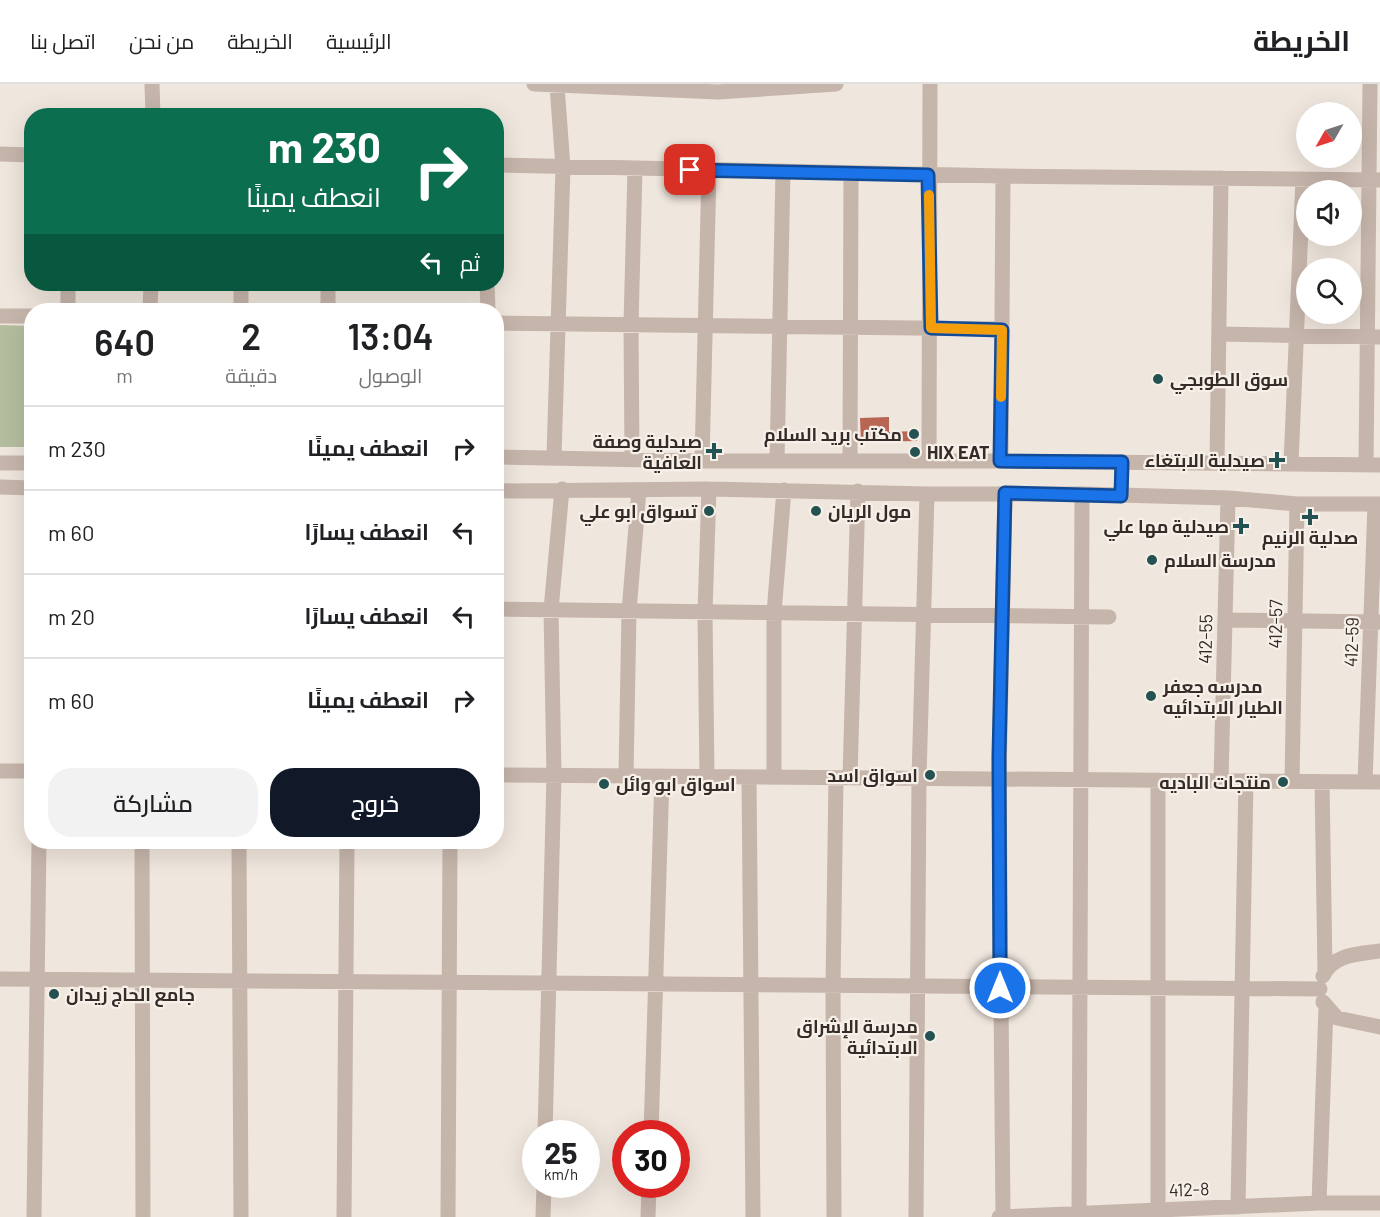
<!DOCTYPE html>
<html lang="ar">
<head>
<meta charset="utf-8">
<style>
	:root { --surface:#fff; --page:#f2f2f2; --text:#202124; --muted:#757577; --line:#e0e0e0; --accent:#111827 }
	body { margin:0; font-family:Barlow,Cairo,sans-serif; background:var(--page); color:var(--text); direction:rtl; height:100vh; display:flex; flex-direction:column; font-size:22px; white-space:nowrap }
	* { box-sizing:border-box; margin:0 }
	p { font-size:20px; color:var(--muted) }
	.icon { flex:none; width:33px; height:33px; fill:none; stroke:currentColor; stroke-width:2; stroke-linecap:round; stroke-linejoin:round }
	.map { position:relative; flex:1; overflow:hidden; direction:ltr }
	.side { position:absolute; left:24px; top:219px; width:480px; height:546px; display:flex; flex-direction:column; background:var(--surface); border-radius:24px; box-shadow:0 6px 24px #0002; direction:rtl }
	.side>* { flex:none }
	.banner { position:absolute; left:24px; top:24px; width:480px; height:183px; border-radius:24px; box-shadow:0 6px 24px #0002; direction:rtl; background:#0b6e4f; color:#fff; overflow:hidden }
	.needle { width:39px; rotate:231deg }
	.fabs { position:absolute; left:1296px; top:18px; display:grid; gap:12px }
	.fabs a { display:grid; place-items:center; width:66px; height:66px; border-radius:50%; background:var(--surface); box-shadow:0 6px 24px #0002; font-size:30px }
	.speed { position:absolute; left:522px; top:1036px; display:flex; gap:12px; font-size:30px; font-weight:700; text-align:center }
	.speed>* { display:grid; place-content:center; width:78px; height:78px; border-radius:50%; background:var(--surface); box-shadow:0 6px 24px #0002; line-height:1 }
	.speed small { font-size:15px; font-weight:400 }
	.speed .limit { border:9px solid #d22; background:#fff; color:#111 }
	.pin { position:absolute; display:grid; place-items:center; width:51px; height:51px; color:#fff; margin:-26px; border-radius:12px; box-shadow:0 3px 9px #0006 }
	.me { position:absolute; width:66px; margin:-33px; rotate:0deg; stroke-linejoin:round; filter:drop-shadow(0 0 4px #0008) }
	.turn { display:flex; align-items:center; gap:21px; height:126px; padding:0 24px; font-size:27px }
	.turn .icon { width:78px; height:78px; stroke-width:2.5 }
	.turn b { display:block; font-size:42px; line-height:51px }
	.then { display:flex; align-items:center; height:57px; padding:0 24px; background:#0003; gap:12px; font-size:22px }
	.eta { display:flex; justify-content:space-evenly; align-items:center; height:102px; text-align:center }
	.eta b { font-size:36px; font-weight:600; line-height:42px }
	.primary-button { display:flex; gap:12px; margin-top:auto; padding:12px 24px }
	.primary-button a { flex:1; height:69px; border-radius:24px; background:var(--accent); color:#fff; font-size:24px; font-weight:600; line-height:69px; text-align:center }
	.primary-button a+a { background:var(--page); color:var(--text) }
	ul { padding:0; list-style:none }
	li { display:flex; align-items:center; gap:18px; height:84px; padding:0 24px; border-top:2px solid var(--line) }
	li div { flex:1 }
	li b { display:block; font-size:22px }
	li em { font-style:normal }
	header { display:flex; align-items:center; gap:36px; box-sizing:border-box; height:84px; padding:0 30px; background:var(--surface); border-bottom:2px solid var(--line) }
	header strong { font-size:28px }
	nav { display:flex; gap:33px; margin-inline-start:auto; font-size:21px }
	.map>svg:first-child { display:block }
	.green { fill:#b5bd9f }
	.building { fill:#b86553 }
	.lines { fill:none; stroke-linecap:round; stroke-linejoin:round }
	.minor { stroke:#c6b5ab; stroke-width:15 }
	.route-casing { stroke:#114b97; stroke-width:15 }
	.route { stroke:#1a73e8; stroke-width:10 }
	.slow { stroke:#f59e0b; stroke-width:10 }
	.poi-dot { fill:#245151; stroke:#f7f0e9; stroke-width:2 }
	.labels { text-anchor:middle; dominant-baseline:central; stroke-width:4.5; stroke-linejoin:round; paint-order:stroke }
	.poi-label { font-size:18px; font-weight:bold; fill:#352c29; stroke:#f7f0e9; text-anchor:end }
	.street-label { font-size:18px; fill:#352c29; stroke:#f7f0e9 }
</style>
</head>
<body>
<header>
<strong>الخريطة</strong>
<nav><a>الرئيسية</a><a>الخريطة</a><a>من نحن</a><a>اتصل بنا</a></nav>
</header>
<div class="map">
<svg width="1380" height="1133" viewBox="0 0 1380 1133">
	<rect width="100%" height="100%" fill="#efe6dd"/>
	<!-- green -->
	<path class="green" d="M 0,241 L 31,242 L 31,363 L 0,363 Z"/>
	<!-- building -->
	<path class="building" d="M 889,333 L 889,348 L 917,347 L 917,357 L 861,358 L 860,334 Z"/>
	<g class="lines">
		<!-- minor -->
		<path class="minor" d="M 152,0 L 153,32
			M 534,0 L 718,8 L 836,0
			M 0,70 L 32,71
			M 496,81 L 1003,92 L 1380,96
			M 328,200 L 328,226
			M 487,200 L 488,226
			M 68,226 L 68,200
			M 150,226 L 151,200
			M 241,226 L 241,200
			M 0,232 L 32,232
			M 496,239 L 1002,245
			M 1219,250 L 1380,253
			M 554,372 L 563,83 L 557,2
			M 496,373 L 702,377 L 1001,377 L 1380,381
			M 632,374 L 631,241 L 635,85
			M 702,377 L 709,86
			M 777,377 L 783,87
			M 850,377 L 851,89
			M 929,377 L 930,0
			M 1001,377 L 1003,92
			M 0,379 L 32,379
			M 1217,379 L 1221,94
			M 1291,380 L 1303,95
			M 1366,381 L 1370,0
			M 0,403 L 32,404
			M 496,407 L 709,405 L 927,410 L 1082,410 L 1228,414 L 1297,420 L 1380,420
			M 1121,412 L 1122,378
			M 496,525 L 1109,533
			M 1225,536 L 1380,538
			M 0,687 L 32,687
			M 496,691 L 1380,698
			M 626,692 L 629,527 L 639,406
			M 707,693 L 705,528 L 709,405
			M 749,693 L 753,1133
			M 774,693 L 774,529 L 784,406
			M 850,694 L 858,407
			M 1158,696 L 1158,1126
			M 1221,697 L 1228,414
			M 1292,697 L 1297,420
			M 1322,698 L 1325,887
			M 1365,698 L 1375,420
			M 142,758 L 143,1133
			M 239,758 L 241,1133
			M 1323,892 C 1333,870 1358,870 1380,867
			M 0,895 L 1320,905
			M 1323,918 L 1337,934 L 1380,943
			M 545,1050 L 554,691 L 551,526 L 562,405
			M 651,1050 L 662,692
			M 1319,1119 L 1326,923
			M 1238,1123 L 1246,697
			M 34,1133 L 39,758
			M 344,1133 L 347,758
			M 448,1133 L 450,758
			M 543,1133 L 544,1101
			M 648,1133 L 649,1101
			M 834,1133 L 833,903 L 836,694
			M 916,1133 L 919,694 L 927,410
			M 999,1133 L 1319,1119 L 1380,1119
			M 1003,1133 L 999,695 L 1005,409
			M 1069,1133 L 1079,1130 L 1082,410"/>
	</g>
	<g class="lines">
		<!-- route casing -->
		<g class="route-casing">
			<path id="route" d="M 690,86 L 928,91 L 931,244 L 1002,246 L 1000,377 L 1122,378 L 1121,412 L 1005,409 L 999,672 L 1000,904"/>
		</g>
		<!-- route -->
		<use href="#route" class="route"/>
		<!-- slow -->
		<path class="slow" d="M 929,111 L 931,244 L 1002,246 L 1001,313"/>
	</g>
	<!-- markers -->
	<g class="poi-dot">
		<circle cx="1158" cy="295" r="6"/>
		<circle cx="914" cy="350" r="6"/>
		<path d="M711 358h6v6h6v6h-6v6h-6v-6h-6v-6h6z"/>
		<circle cx="915" cy="368" r="6"/>
		<path d="M1274 367h6v6h6v6h-6v6h-6v-6h-6v-6h6z"/>
		<circle cx="709" cy="427" r="6"/>
		<circle cx="816" cy="427" r="6"/>
		<path d="M1307 424h6v6h6v6h-6v6h-6v-6h-6v-6h6z"/>
		<path d="M1238 433h6v6h6v6h-6v6h-6v-6h-6v-6h6z"/>
		<circle cx="1152" cy="476" r="6"/>
		<circle cx="1151" cy="612" r="6"/>
		<circle cx="930" cy="691" r="6"/>
		<circle cx="1283" cy="698" r="6"/>
		<circle cx="604" cy="700" r="6"/>
		<circle cx="54" cy="910" r="6"/>
		<circle cx="930" cy="952" r="6"/>
	</g>
	<g class="labels">
		<!-- poi labels -->
		<g class="poi-label">
			<text x="1170" y="295" text-anchor="start">سوق الطوبجي</text>
			<text x="902" y="350">مكتب بريد السلام</text>
			<text x="702" y="357">صيدلية وصفة<tspan x="702" dy="21">العافية</tspan></text>
			<text x="927" y="368" text-anchor="start">HIX EAT</text>
			<text x="1265" y="376">صيدلية الابتغاء</text>
			<text x="697" y="427">تسواق ابو علي</text>
			<text x="828" y="427" text-anchor="start">مول الريان</text>
			<text x="1229" y="442">صيدلية مها علي</text>
			<text x="1310" y="453" text-anchor="middle">صدلية الرنيم</text>
			<text x="1164" y="476" text-anchor="start">مدرسة السلام</text>
			<text x="1163" y="602" text-anchor="start">مدرسه جعفر<tspan x="1163" dy="21">الطيار الابتدائيه</tspan></text>
			<text x="918" y="691">اسواق اسد</text>
			<text x="1271" y="698">منتجات الباديه</text>
			<text x="616" y="700" text-anchor="start">اسواق ابو وائل</text>
			<text x="66" y="910" text-anchor="start">جامع الحاج زيدان</text>
			<text x="918" y="942">مدرسة الإشراق<tspan x="918" dy="21">الابتدائية</tspan></text>
		</g>
		<!-- street labels -->
		<g class="street-label">
			<text transform="translate(1275 540) rotate(-89)">412-57</text>
			<text transform="translate(1205 555) rotate(-89)">412-55</text>
			<text transform="translate(1351 558) rotate(-88)">412-59</text>
			<text transform="translate(1189 1105) rotate(-2)">412-8</text>
		</g>
	</g>
</svg>
<div class="fabs">
<a><svg class="needle" viewBox="-14 -14 28 28"><path d="M0-13l5 13h-10z" fill="#e53935"/><path d="M0 13l5-13h-10z" fill="#757577"/></svg></a>
<a><svg class="icon" aria-label="sound" viewBox="0 0 24 24"><path d="M4 9h4l5-4v14l-5-4H4zM17 9q2 3 0 6"/></svg></a>
<a><svg class="icon" aria-label="search" viewBox="0 0 24 24"><circle cx="10" cy="10" r="6"/><path d="M15 15l6 6"/></svg></a>
</div>
<div class="speed"><div>25<small>km/h</small></div><div class="limit">30</div></div>
<div class="pin" style="left:690px;top:86px;background:#d93025"><svg class="icon" aria-label="arrive" viewBox="0 0 24 24"><path d="M6 21V4h12l-3 4 3 4H6"/></svg></div>
<svg class="me" style="left:1000px;top:904px" viewBox="-20 -20 40 40"><circle r="17" fill="#1a73e8" stroke="#fff" stroke-width="3"/><path d="M0-11L8 9 0 5-8 9z" fill="#fff"/></svg>
<div class="banner">
<div class="turn"><svg class="icon" aria-label="right" viewBox="0 0 24 24"><path d="M7 20v-9h11M14 6l5 5-5 5"/></svg><div><b>230 m</b>انعطف يمينًا</div></div>
<div class="then">ثم<svg class="icon" aria-label="left" viewBox="0 0 24 24"><path d="M17 20v-9H6M10 6l-5 5 5 5"/></svg></div>
</div>
<section class="side">
<div class="eta">
<div><b>13:04</b><p>الوصول</p></div>
<div><b>2</b><p>دقيقة</p></div>
<div><b>640</b><p>m</p></div>
</div>
<ul>
<li><svg class="icon" aria-label="right" viewBox="0 0 24 24"><path d="M7 20v-9h11M14 6l5 5-5 5"/></svg><div><b>انعطف يمينًا</b></div><em>230 m</em></li>
<li><svg class="icon" aria-label="left" viewBox="0 0 24 24"><path d="M17 20v-9H6M10 6l-5 5 5 5"/></svg><div><b>انعطف يسارًا</b></div><em>60 m</em></li>
<li><svg class="icon" aria-label="left" viewBox="0 0 24 24"><path d="M17 20v-9H6M10 6l-5 5 5 5"/></svg><div><b>انعطف يسارًا</b></div><em>20 m</em></li>
<li><svg class="icon" aria-label="right" viewBox="0 0 24 24"><path d="M7 20v-9h11M14 6l5 5-5 5"/></svg><div><b>انعطف يمينًا</b></div><em>60 m</em></li>
</ul>
<div class="primary-button"><a>خروج</a><a>مشاركة</a></div>
</section>
</div>
</body>
</html>
